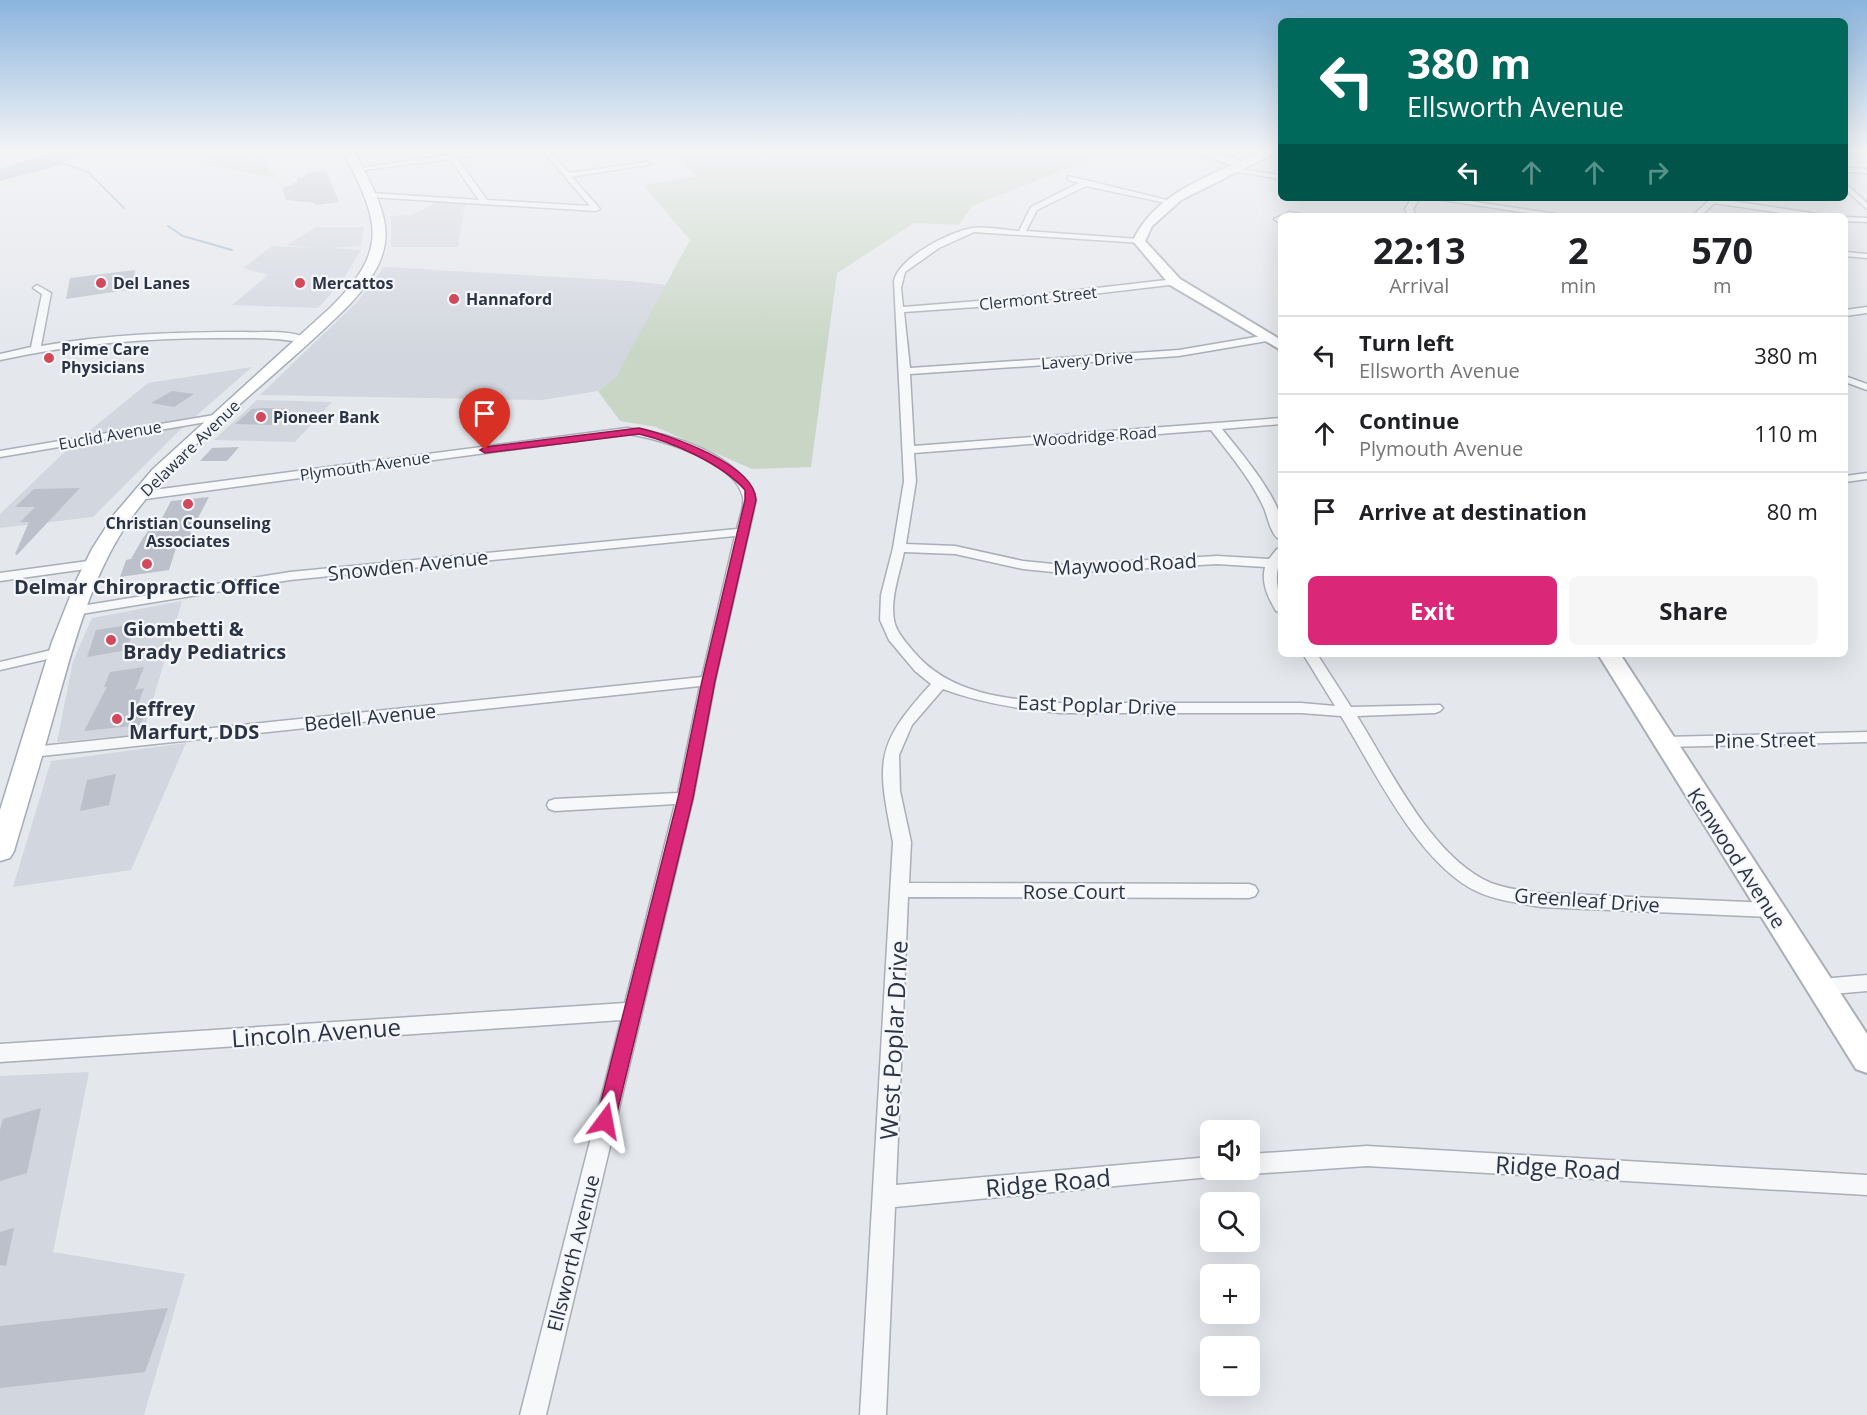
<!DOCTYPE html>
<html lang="en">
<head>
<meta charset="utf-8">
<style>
	:root { --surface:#fff; --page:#f6f6f6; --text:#202124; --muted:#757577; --line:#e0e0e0; --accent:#db2777 }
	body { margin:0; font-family:"Open Sans",sans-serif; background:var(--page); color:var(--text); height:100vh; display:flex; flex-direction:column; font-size:22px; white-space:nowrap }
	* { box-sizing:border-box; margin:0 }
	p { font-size:20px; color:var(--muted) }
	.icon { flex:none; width:33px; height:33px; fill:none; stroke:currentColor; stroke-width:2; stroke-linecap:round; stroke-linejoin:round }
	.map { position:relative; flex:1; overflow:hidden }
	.panel { position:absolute; left:1278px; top:213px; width:570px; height:444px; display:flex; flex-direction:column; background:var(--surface); border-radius:9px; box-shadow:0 6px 24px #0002 }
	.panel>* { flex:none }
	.hud { position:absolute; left:1278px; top:18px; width:570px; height:183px; border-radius:9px; box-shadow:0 6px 24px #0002; background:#00695c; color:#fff; overflow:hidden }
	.controls { position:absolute; left:1200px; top:1120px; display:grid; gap:12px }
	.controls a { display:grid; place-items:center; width:60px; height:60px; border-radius:9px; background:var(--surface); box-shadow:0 6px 24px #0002; font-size:30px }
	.pin { position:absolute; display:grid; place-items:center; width:51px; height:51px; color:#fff; margin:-62px -26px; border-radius:50% 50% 50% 0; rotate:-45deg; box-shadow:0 0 6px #0007 }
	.pin .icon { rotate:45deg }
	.me { position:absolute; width:66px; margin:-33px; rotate:13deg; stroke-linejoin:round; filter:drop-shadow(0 0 4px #0008) }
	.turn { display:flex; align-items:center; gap:21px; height:126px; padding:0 30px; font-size:27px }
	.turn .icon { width:78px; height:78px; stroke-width:2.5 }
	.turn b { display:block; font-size:42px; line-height:51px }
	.lanes { display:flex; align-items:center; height:57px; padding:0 30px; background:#0003; justify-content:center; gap:30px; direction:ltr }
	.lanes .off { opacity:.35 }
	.eta { display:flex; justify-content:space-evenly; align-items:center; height:102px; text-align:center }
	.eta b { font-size:36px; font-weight:700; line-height:42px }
	.primary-button { display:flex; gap:12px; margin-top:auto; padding:12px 30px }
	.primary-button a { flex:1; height:69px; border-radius:9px; background:var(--accent); color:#fff; font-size:24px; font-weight:700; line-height:69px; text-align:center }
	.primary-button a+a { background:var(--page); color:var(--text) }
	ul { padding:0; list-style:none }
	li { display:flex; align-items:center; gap:18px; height:78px; padding:0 30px; border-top:2px solid var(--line) }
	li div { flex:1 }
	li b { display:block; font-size:22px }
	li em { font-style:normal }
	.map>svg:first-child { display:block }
	.built { fill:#d2d6de }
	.green { fill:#c9d6c5 }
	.water { fill:#9fb4cc }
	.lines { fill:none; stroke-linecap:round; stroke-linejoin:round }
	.stream { stroke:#9fb4cc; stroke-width:2 }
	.building { fill:#bbc0ca }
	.street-casing { stroke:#a9aeb7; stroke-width:3 }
	.secondary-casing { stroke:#a9aeb7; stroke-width:4 }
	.primary-casing { stroke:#a3abb8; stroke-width:3 }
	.street { fill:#f7f8fa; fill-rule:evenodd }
	.secondary { fill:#fff; fill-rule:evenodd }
	.primary { fill:#fff; fill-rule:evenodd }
	.route { fill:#db2777; stroke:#8e194d; stroke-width:1.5 }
	.poi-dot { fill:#d1495b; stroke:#f4f6f9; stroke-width:2 }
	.labels { text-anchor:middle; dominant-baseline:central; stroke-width:4.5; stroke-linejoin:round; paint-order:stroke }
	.far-poi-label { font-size:16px; font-weight:bold; fill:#2b3445; stroke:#f4f6f9; text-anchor:start }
	.far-street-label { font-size:16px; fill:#2b3445; stroke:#f4f6f9 }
	.street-label { font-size:20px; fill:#2b3445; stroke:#f4f6f9 }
	.poi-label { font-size:20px; font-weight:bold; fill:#2b3445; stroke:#f4f6f9; text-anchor:start }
	.near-street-label { font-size:24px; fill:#2b3445; stroke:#f4f6f9 }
</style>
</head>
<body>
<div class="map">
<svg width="1867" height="1415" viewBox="0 0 1867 1415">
	<rect width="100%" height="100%" fill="#e4e7ec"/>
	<!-- built -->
	<path class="built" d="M 435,203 L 465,204 L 458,247 L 391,247 L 391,216 L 412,215 Z
		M 316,227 L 364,227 L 361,246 L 330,248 L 361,250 L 342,281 L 318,308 L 232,305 L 268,275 L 243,268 L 272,246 L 314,248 L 287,245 Z
		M 384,267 L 630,281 L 668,285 L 616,377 L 598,391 L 542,400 L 260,395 L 357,302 Z
		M 252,367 L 181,429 L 93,517 L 0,528 L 0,514 L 72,445 L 148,383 Z
		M 257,400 L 332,402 L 295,442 L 214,440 Z
		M 182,601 L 143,734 L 57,742 L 73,661 L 92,618 Z
		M 186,743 L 131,870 L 13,887 L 51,761 Z
		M 89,1072 L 53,1252 L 185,1274 L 144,1415 L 0,1415 L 0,1076 Z"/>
	<!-- green -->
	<path class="green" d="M 201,151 L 257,151 L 276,178 L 203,164 Z
		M 667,151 L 1113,151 L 972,206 L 959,225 L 914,223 L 837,273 L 811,467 L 752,469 L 656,427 L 620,421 L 598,391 L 616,377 L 690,240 L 643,185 L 697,176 Z"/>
	<!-- water -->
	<path class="water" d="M 57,151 L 89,151 L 54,167 L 0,181 L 0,169 Z"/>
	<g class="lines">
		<!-- stream -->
		<path class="stream" d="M 57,161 L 88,172 L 124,208
			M 168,226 L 183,236 L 232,250"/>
	</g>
	<!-- building -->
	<path class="building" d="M 326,171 L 339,202 L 316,205 L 315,203 L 286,200 L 282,188 L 297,182 L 297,178 L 306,177 L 305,173 Z
		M 135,270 L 134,289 L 66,299 L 70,278 Z
		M 172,391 L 194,394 L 174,407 L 151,403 Z
		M 265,408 L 287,409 L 271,425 L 235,424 L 252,409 Z
		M 239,447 L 227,461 L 200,461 L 212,448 Z
		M 80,488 L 17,555 L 15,554 L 29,522 L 20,522 L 35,507 L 15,507 L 34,489 Z
		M 209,497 L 190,533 L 194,533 L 187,547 L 176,548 L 169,570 L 120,577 L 126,560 L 131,559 L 143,538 L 158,518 L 162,518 L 171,501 Z
		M 135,624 L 127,650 L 87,657 L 96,630 Z
		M 144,667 L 135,690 L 144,688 L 136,709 L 149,707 L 140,725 L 84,731 L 107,687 L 104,687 L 110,672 Z
		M 116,774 L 109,805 L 80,811 L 87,780 Z
		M 41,1108 L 27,1173 L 0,1181 L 0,1130 L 3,1119 Z
		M 14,1228 L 6,1266 L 0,1265 L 0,1232 Z
		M 168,1308 L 145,1372 L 0,1388 L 0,1326 Z"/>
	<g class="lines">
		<!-- street casing -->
		<g class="street-casing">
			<path id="street" d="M 445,151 L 452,151 L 454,154 L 498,151 L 457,158 L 487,200 L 590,206 L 543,151 L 550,151 L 569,173 L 648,162 L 651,164 L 572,177 L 600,209 L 596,211 L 370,197 L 366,195 L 370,193 L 479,200 L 450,159 L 357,171 L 354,169 L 448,155 Z
				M 1233,168 L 1281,175 L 1281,179 L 1231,171 Z
				M 1845,168 L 1867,169 L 1867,173 L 1845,172 Z
				M 1068,176 L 1175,202 L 1171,204 L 1086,186 L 1037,210 L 1026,231 L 1139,239 L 1142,239 L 1142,243 L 974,232 L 939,248 L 905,272 L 901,288 L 903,307 L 991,300 L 1175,279 L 1179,282 L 1178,284 L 991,306 L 904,312 L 910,368 L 1179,350 L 1267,335 L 1272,338 L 1267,341 L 1179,356 L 910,374 L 914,446 L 1281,418 L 1281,424 L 1222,429 C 1238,449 1278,496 1281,521 C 1282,527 1281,534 1281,540 C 1271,537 1268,517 1264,508 C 1251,479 1230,455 1211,430 L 914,453 L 916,481 L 906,544 L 955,546 L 1023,561 L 1063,565 L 1217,556 L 1269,559 L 1277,549 L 1281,548 L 1281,568 L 1278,568 C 1274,582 1281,597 1281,612 L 1276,611 C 1268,597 1261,583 1265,567 L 1217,564 L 1063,573 L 1023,569 L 955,554 L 904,552 C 900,573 890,598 894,620 C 896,632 906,642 913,651 C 950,695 1006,699 1060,703 L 1301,703 L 1335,706 L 1303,654 L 1317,654 L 1351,707 L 1440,705 L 1443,708 L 1440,711 L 1435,713 L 1357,716 C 1391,770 1431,857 1491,883 C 1507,889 1524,891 1541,893 L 1770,903 L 1776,905 L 1779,910 L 1776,915 L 1770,917 L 1541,907 C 1520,903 1498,901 1478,892 C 1419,865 1375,771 1341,716 L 1301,713 L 1060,713 C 1019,709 981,703 943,689 L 912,725 L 899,755 L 900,791 L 911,842 L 909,883 L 1249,884 L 1255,886 L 1258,891 L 1255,896 L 1249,898 L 908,897 L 896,1185 L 1210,1157 L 1210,1170 L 1220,1170 L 1218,1174 L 1210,1177 L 895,1207 L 886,1415 L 860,1415 L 893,842 C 877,762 874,746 931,684 L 915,671 L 889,640 L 880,620 L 881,595 L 893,548 L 904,481 L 894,281 C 899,257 950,232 972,228 C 987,226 1004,230 1019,231 L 1031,207 L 1079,183 L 1068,180 Z
				M 1845,183 L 1867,203 L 1867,209 L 1845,189 Z
				M 1412,198 L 1420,198 L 1413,209 L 1416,216 L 1408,216 L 1405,209 Z
				M 1429,198 L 1449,198 L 1569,216 L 1548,216 Z
				M 1712,198 L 1818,214 L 1822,216 L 1802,216 L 1714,203 L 1701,216 L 1692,216 Z
				M 1289,212 L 1316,216 L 1281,216 L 1281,224 L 1274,219 Z
				M 1845,217 L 1867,218 L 1867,222 L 1845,221 Z
				M 1845,252 L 1867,254 L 1867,258 L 1845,256 Z
				M 37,285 L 51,293 L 41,346 C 109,334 177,332 245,332 C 263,333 294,329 309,340 L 304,343 C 277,337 249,338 221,338 C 146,338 73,344 0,360 L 0,354 L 31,347 L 42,294 L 33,288 Z
				M 1867,307 L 1867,313 L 1845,316 L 1845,310 Z
				M 1845,376 L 1867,384 L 1867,390 L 1845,382 Z
				M 220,414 L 224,415 L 224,419 L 0,457 L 0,451 Z
				M 627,428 C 670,433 741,454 756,500 L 715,681 L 693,798 L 546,1415 L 520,1415 L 621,1020 L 0,1062 L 0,1044 L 625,1003 L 675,804 L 555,811 L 549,809 L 547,805 L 549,801 L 555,799 L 678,793 L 700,686 L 32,757 L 24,752 L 32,747 L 702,677 L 735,536 L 290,580 L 75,615 L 68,611 L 75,607 L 290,572 L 737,529 C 739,519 745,506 743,497 C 735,461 659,438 627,434 L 138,500 L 132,496 L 138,492 Z
				M 1867,473 L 1867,479 L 1845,482 L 1845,476 Z
				M 95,560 L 101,564 L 100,567 L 0,581 L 0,573 Z
				M 60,648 L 67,652 L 65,655 L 0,670 L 0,662 Z
				M 1867,732 L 1867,742 L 1663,747 L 1655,742 L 1663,737 Z
				M 1867,975 L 1867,991 L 1821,995 L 1814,993 L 1811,987 L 1814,981 L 1821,979 Z
				M 1367,1146 L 1867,1175 L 1867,1195 L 1367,1166 L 1250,1174 L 1242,1170 L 1250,1170 L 1250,1154 Z"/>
		</g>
		<!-- secondary casing -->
		<g class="secondary-casing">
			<path id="secondary" d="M 1191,151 L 1208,151 L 1241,161 L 1265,151 L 1279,151 L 1181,200 L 1152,226 L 1145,241 L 1180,279 L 1281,340 L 1281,350 L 1170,285 L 1133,241 C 1152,200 1192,183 1232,165 Z
				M 1598,654 L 1620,654 L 1867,1034 L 1867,1073 L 1856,1069 Z"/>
		</g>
		<!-- primary casing -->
		<g class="primary-casing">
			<path id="primary" d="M 343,151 L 354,151 C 388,216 405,244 350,304 C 280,375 186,440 129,521 C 91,576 74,644 56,707 C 43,755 28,803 14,851 L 10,858 L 0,861 L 0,810 L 52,642 L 77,579 L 92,549 L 113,516 L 153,469 L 331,307 C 391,248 378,220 343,151 Z"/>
		</g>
		<!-- street -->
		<use href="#street" class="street"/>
		<!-- secondary -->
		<use href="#secondary" class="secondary"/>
		<!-- primary -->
		<use href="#primary" class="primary"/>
	</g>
	<!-- sky -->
	<linearGradient id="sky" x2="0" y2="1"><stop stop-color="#8bb4dd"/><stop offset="0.43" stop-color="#f3f4f6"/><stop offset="1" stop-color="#f3f4f6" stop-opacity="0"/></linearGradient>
	<rect width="1867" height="350" fill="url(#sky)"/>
	<!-- route -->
	<path class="route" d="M 639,428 C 669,435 755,464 756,500 L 715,681 L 693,798 L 615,1121 L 612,1127 L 605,1130 L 598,1127 L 596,1121 L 678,798 L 702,681 L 745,500 L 745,490 C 722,464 673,442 639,434 L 485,453 L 480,450 L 485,447 Z"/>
	<!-- markers -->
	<g class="poi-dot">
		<circle cx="101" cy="283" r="6"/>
		<circle cx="300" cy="283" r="6"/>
		<circle cx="454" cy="299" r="6"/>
		<circle cx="49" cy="358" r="6"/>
		<circle cx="261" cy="417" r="6"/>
		<circle cx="188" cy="504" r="6"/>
		<circle cx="147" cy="564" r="6"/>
		<circle cx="111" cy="640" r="6"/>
		<circle cx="117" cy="719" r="6"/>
	</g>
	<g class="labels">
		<!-- far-poi labels -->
		<g class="far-poi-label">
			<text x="113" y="283">Del Lanes</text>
			<text x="312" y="283">Mercattos</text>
			<text x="466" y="299">Hannaford</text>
			<text x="61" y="349">Prime Care<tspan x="61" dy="18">Physicians</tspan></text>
			<text x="273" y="417">Pioneer Bank</text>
			<text x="188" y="523" text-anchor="middle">Christian Counseling<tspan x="188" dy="18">Associates</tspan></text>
		</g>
		<!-- far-street labels -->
		<g class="far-street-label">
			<text transform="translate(1038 298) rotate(-6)">Clermont Street</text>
			<text transform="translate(1087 360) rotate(-4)">Lavery Drive</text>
			<text transform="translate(110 435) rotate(-10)">Euclid Avenue</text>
			<text transform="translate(1095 436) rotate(-4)">Woodridge Road</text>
			<text transform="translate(190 448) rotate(-44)">Delaware Avenue</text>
			<text transform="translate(365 466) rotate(-8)">Plymouth Avenue</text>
		</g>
		<!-- street labels -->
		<g class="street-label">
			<text transform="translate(1125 564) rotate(-3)">Maywood Road</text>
			<text transform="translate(408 565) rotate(-6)">Snowden Avenue</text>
			<text transform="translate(1097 705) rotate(2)">East Poplar Drive</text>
			<text transform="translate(370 717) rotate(-6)">Bedell Avenue</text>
			<text transform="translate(1765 740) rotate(-1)">Pine Street</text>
			<text transform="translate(1737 858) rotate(57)">Kenwood Avenue</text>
			<text x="1074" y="891">Rose Court</text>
			<text transform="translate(1587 900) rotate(4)">Greenleaf Drive</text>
			<text transform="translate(573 1253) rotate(-76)">Ellsworth Avenue</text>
		</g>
		<!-- poi labels -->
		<g class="poi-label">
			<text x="147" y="586" text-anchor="middle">Delmar Chiropractic Office</text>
			<text x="123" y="628">Giombetti &amp;<tspan x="123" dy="23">Brady Pediatrics</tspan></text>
			<text x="129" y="708">Jeffrey<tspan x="129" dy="23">Marfurt, DDS</tspan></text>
		</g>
		<!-- near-street labels -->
		<g class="near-street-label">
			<text transform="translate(316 1032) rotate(-4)">Lincoln Avenue</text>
			<text transform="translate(893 1040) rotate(-87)">West Poplar Drive</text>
			<text transform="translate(1558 1167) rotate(3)">Ridge Road</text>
			<text transform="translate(1048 1182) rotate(-5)">Ridge Road</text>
		</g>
	</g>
</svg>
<div class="controls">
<a><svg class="icon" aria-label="sound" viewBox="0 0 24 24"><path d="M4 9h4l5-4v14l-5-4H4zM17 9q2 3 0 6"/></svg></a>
<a><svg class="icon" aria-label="search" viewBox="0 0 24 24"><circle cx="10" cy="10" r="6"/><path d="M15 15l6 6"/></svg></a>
<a>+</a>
<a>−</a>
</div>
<div class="pin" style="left:485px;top:450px;background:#d93025"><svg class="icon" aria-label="arrive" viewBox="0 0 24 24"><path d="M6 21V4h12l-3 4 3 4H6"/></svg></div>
<svg class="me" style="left:605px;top:1121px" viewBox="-20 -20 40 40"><path d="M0-17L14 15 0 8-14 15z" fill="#db2777" stroke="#fff" stroke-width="4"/></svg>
<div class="hud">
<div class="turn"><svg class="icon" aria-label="left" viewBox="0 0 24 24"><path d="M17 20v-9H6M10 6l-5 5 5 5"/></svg><div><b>380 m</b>Ellsworth Avenue</div></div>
<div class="lanes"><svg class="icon" aria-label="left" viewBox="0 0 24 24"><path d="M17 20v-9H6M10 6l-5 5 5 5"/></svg><svg class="icon off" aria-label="ahead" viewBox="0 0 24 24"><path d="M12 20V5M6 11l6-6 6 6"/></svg><svg class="icon off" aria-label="ahead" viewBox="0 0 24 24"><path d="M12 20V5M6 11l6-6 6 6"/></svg><svg class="icon off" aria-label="right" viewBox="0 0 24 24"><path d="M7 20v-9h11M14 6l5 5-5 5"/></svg></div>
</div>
<section class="panel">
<div class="eta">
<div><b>22:13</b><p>Arrival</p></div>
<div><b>2</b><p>min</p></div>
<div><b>570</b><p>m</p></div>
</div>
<ul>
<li><svg class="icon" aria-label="left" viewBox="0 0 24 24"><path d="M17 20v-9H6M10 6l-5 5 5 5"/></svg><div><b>Turn left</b><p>Ellsworth Avenue</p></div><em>380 m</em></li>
<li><svg class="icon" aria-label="ahead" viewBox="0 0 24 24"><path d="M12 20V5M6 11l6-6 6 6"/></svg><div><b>Continue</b><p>Plymouth Avenue</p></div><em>110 m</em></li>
<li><svg class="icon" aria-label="arrive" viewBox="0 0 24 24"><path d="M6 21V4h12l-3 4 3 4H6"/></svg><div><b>Arrive at destination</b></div><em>80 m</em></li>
</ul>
<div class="primary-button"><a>Exit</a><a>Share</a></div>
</section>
</div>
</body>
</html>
